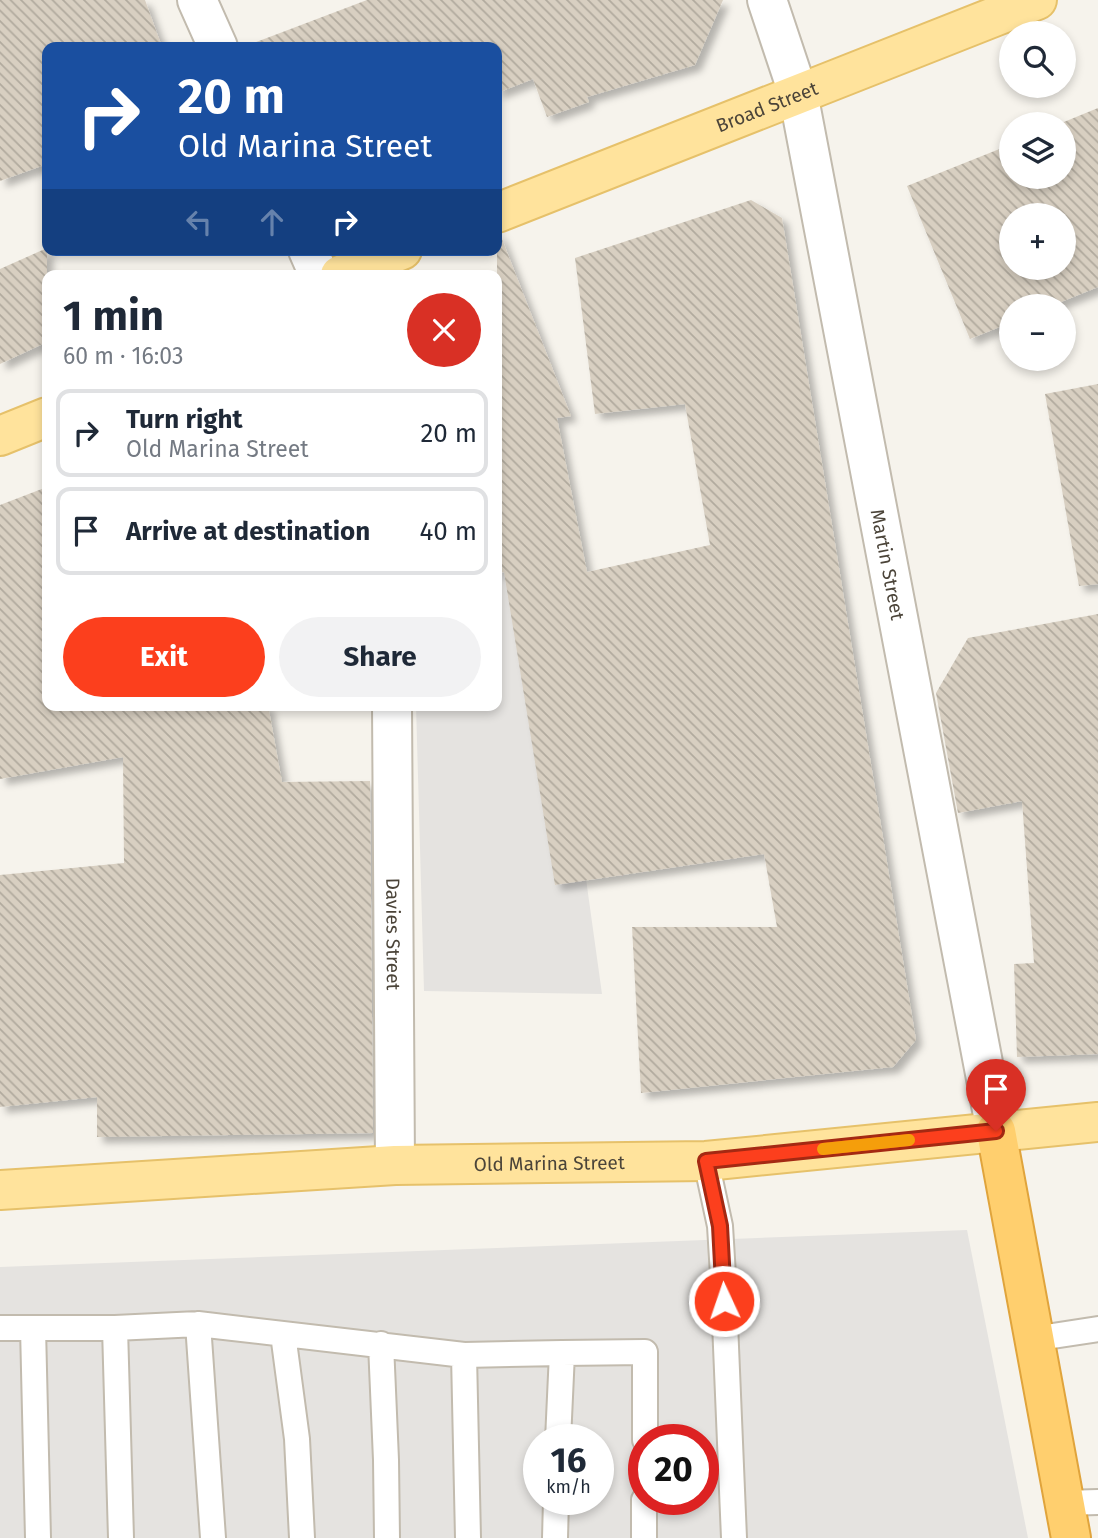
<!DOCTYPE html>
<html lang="en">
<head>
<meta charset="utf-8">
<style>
	:root { --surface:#fff; --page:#f2f2f3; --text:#1f2937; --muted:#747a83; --line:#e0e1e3; --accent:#fc3f1d }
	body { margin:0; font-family:"Fira Sans",sans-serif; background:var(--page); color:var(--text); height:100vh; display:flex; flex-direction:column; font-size:26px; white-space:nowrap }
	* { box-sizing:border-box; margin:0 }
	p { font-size:23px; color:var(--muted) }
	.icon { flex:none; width:38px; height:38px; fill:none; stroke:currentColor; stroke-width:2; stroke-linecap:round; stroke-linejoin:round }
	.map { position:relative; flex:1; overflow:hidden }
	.side { position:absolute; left:42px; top:270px; width:460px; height:441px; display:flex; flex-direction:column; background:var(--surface); border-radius:14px; box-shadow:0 4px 10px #0003 }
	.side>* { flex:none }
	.top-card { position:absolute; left:42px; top:42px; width:460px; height:214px; border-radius:14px; box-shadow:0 4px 10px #0003; background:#1a4fa0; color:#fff; overflow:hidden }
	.buttons { position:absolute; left:999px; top:21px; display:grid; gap:14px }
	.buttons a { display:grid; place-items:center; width:77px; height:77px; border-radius:50%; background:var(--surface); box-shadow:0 4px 10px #0003; font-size:35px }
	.speed { position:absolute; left:523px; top:1424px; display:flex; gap:14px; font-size:35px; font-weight:700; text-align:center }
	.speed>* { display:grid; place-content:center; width:91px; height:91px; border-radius:50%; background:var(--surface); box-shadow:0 4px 10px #0003; line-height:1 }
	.speed small { font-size:18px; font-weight:400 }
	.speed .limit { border:10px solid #d22; background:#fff; color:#111 }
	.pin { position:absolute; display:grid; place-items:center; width:60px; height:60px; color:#fff; margin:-72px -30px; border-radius:50% 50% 50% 0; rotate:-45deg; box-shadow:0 0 7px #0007 }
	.pin .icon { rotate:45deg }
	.me { position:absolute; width:77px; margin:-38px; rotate:357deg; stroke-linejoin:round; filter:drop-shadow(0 0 5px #0008) }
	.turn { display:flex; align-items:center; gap:24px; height:147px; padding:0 21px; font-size:32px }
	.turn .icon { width:91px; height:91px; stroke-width:2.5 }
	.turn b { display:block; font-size:49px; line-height:60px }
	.lanes { display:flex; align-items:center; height:66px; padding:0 21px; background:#0003; justify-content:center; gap:35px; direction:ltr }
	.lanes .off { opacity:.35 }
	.round { display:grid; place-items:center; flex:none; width:74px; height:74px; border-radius:37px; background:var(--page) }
	.headline { display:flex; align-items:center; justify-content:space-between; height:119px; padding:0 21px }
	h1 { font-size:42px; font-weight:700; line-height:52px }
	.action { display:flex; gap:14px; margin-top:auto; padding:14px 21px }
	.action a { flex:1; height:80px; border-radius:42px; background:var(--accent); color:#fff; font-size:28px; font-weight:700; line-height:80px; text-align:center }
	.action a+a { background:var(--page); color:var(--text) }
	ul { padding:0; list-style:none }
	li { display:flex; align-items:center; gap:21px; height:88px; margin:0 14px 10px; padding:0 7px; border:4px solid var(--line); border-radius:14px }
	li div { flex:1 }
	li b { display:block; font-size:26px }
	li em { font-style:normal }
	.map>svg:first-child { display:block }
	.parking { fill:#e5e3e0; fill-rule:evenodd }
	.building { fill:url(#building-back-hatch); fill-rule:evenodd; filter:url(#shadow) }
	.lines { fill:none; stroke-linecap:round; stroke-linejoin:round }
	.service-casing { stroke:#c2bbae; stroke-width:28 }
	.minor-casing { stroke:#c2bbae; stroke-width:42 }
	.tertiary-casing { stroke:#c2bbae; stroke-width:42 }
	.primary-casing { stroke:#e6c16a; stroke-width:42 }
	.motorway-casing { stroke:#e0a43c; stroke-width:42 }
	.service { stroke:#fff; stroke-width:24 }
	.minor { stroke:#fff; stroke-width:38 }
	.tertiary { stroke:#fff; stroke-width:38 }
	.primary { stroke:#ffe39c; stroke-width:38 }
	.motorway { stroke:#ffcf6e; stroke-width:38 }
	.route-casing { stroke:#a42913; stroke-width:18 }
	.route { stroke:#fc3f1d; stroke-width:12 }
	.slow { stroke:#f59e0b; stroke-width:12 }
	.labels { text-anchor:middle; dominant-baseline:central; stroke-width:7; stroke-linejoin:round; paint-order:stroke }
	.street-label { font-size:19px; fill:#4b4439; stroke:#fff }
</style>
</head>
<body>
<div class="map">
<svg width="1098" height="1538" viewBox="0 0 1098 1538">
	<defs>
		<pattern id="building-back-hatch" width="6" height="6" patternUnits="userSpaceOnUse" patternTransform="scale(1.75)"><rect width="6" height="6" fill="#d8cfc1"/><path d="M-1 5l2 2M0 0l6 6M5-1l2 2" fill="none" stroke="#b1aa9e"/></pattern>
		<filter id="shadow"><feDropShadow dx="6" dy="6" stdDeviation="3.5" flood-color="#0004"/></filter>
	</defs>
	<rect width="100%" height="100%" fill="#f6f3ec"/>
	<!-- parking -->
	<path class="parking" d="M 506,572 L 586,879 L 602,994 L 424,991 L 416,705 L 497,705 L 497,573 Z
		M 967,1230 L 1028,1538 L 0,1538 L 0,1267 ZM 539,1440 L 598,1440 L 598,1500 L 539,1500 ZM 644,1440 L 704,1440 L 704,1500 L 644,1500 Z"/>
	<!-- building -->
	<path class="building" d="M 0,0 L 145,0 L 162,47 L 47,47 L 47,164 L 0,181 Z
		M 367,0 L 723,0 L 695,65 L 587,97 L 589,102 L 547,117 L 533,79 L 497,93 L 497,47 L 251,47 L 251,44 Z
		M 1098,108 L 1098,287 L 1051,306 L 1012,306 L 1012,322 L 970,339 L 907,186 L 1012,144 L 1012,177 L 1064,177 L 1064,124 L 1059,124 ZM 1012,215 L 1064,215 L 1064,268 L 1012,268 Z
		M 751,200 L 782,218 L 916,1040 L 893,1067 L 641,1093 L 632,927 L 777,927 L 764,854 L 555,885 L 504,572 L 497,573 L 497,234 L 500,234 L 571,416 L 557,418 L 587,572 L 710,545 L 685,404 L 595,414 L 575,258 Z
		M 47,248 L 47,342 L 0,364 L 0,269 Z
		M 1098,384 L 1098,584 L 1079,586 L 1045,394 Z
		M 47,487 L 47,705 L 268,705 L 282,782 L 370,781 L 373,1133 L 97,1137 L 97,1097 L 0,1107 L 0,875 L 124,863 L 123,757 L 0,779 L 0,505 Z
		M 1098,614 L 1098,1054 L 1017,1057 L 1014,964 L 1034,963 L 1022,801 L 958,813 L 936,693 L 968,638 Z"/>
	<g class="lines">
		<!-- service casing -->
		<g class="service-casing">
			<path id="service" d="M 706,1161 L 720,1226 L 723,1275 L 734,1538
				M 198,1324 L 213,1538
				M 0,1328 L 115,1328 L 198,1324 L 464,1355 L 562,1353 L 558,1440
				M 33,1328 L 38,1538
				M 115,1328 L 121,1538
				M 283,1334 L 297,1439 L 302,1538
				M 1033,1339 L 1098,1329
				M 381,1344 L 386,1460 L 387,1538
				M 562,1353 L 645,1352 L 645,1440
				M 464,1355 L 468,1538
				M 1064,1503 L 1098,1502
				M 555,1538 L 556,1500
				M 644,1538 L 644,1500"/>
		</g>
		<!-- minor casing -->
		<g class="minor-casing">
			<g id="minor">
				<path d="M 197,0 L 218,47"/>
				<path d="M 308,250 L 319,275"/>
				<path id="s1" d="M 392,705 L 395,1165"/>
			</g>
		</g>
		<!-- tertiary casing -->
		<g class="tertiary-casing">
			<g id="tertiary">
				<path id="s2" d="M 767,0 L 798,93 L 996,1131"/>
			</g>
		</g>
		<!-- primary casing -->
		<g class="primary-casing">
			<g id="primary">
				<path id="s3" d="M 497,213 L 1037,0"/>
				<path d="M 340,275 L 402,250"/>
				<path d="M 0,436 L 47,417"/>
				<path id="s4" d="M 0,1190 L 395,1165 L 706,1161 L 1098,1122"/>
			</g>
		</g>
		<!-- motorway casing -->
		<g class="motorway-casing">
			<path id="motorway" d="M 996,1131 L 1071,1538"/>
		</g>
		<!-- service -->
		<use href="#service" class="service"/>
		<!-- minor -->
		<use href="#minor" class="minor"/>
		<!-- tertiary -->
		<use href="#tertiary" class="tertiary"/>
		<!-- primary -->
		<use href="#primary" class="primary"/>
		<!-- motorway -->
		<use href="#motorway" class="motorway"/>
	</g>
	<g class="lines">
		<!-- route casing -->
		<g class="route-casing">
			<path id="route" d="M 724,1301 L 720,1226 L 706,1161 L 996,1131"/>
		</g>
		<!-- route -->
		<use href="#route" class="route"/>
		<!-- slow -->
		<path class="slow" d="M 823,1149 L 909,1140"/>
	</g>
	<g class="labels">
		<!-- street labels -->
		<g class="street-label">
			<text stroke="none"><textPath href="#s3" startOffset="290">Broad Street</textPath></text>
			<text stroke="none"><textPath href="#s2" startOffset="578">Martin Street</textPath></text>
			<text stroke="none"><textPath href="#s1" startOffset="229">Davies Street</textPath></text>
			<text stroke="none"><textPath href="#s4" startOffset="550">Old Marina Street</textPath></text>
		</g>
	</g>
</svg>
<div class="buttons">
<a><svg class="icon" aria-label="search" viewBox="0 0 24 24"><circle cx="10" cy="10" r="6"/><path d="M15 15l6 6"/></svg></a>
<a><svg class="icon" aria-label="layers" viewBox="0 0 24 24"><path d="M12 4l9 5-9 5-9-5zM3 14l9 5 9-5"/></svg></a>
<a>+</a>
<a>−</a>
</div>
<div class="speed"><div>16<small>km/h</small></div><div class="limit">20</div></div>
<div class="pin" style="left:996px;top:1131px;background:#d93025"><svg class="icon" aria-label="arrive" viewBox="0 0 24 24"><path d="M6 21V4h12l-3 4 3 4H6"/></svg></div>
<svg class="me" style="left:724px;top:1301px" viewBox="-20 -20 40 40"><circle r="17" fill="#fc3f1d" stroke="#fff" stroke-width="3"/><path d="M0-11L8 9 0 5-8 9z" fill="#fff"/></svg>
<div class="top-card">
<div class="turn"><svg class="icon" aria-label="right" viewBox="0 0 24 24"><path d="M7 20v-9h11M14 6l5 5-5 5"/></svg><div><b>20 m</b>Old Marina Street</div></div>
<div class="lanes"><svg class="icon off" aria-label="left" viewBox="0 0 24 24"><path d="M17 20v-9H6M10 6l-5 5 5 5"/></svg><svg class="icon off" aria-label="ahead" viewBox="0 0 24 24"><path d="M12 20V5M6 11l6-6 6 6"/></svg><svg class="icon" aria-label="right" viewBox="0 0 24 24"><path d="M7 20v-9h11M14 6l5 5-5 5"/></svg></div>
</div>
<section class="side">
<div class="headline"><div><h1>1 min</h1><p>60 m · 16:03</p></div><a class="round" style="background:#d93025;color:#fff"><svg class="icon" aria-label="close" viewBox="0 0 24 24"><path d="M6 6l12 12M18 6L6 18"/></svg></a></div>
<ul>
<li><svg class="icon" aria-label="right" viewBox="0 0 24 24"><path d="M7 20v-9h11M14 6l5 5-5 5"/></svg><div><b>Turn right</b><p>Old Marina Street</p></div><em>20 m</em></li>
<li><svg class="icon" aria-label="arrive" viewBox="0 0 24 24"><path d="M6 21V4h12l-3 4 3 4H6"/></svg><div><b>Arrive at destination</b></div><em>40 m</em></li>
</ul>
<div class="action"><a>Exit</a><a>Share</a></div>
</section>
</div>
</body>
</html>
